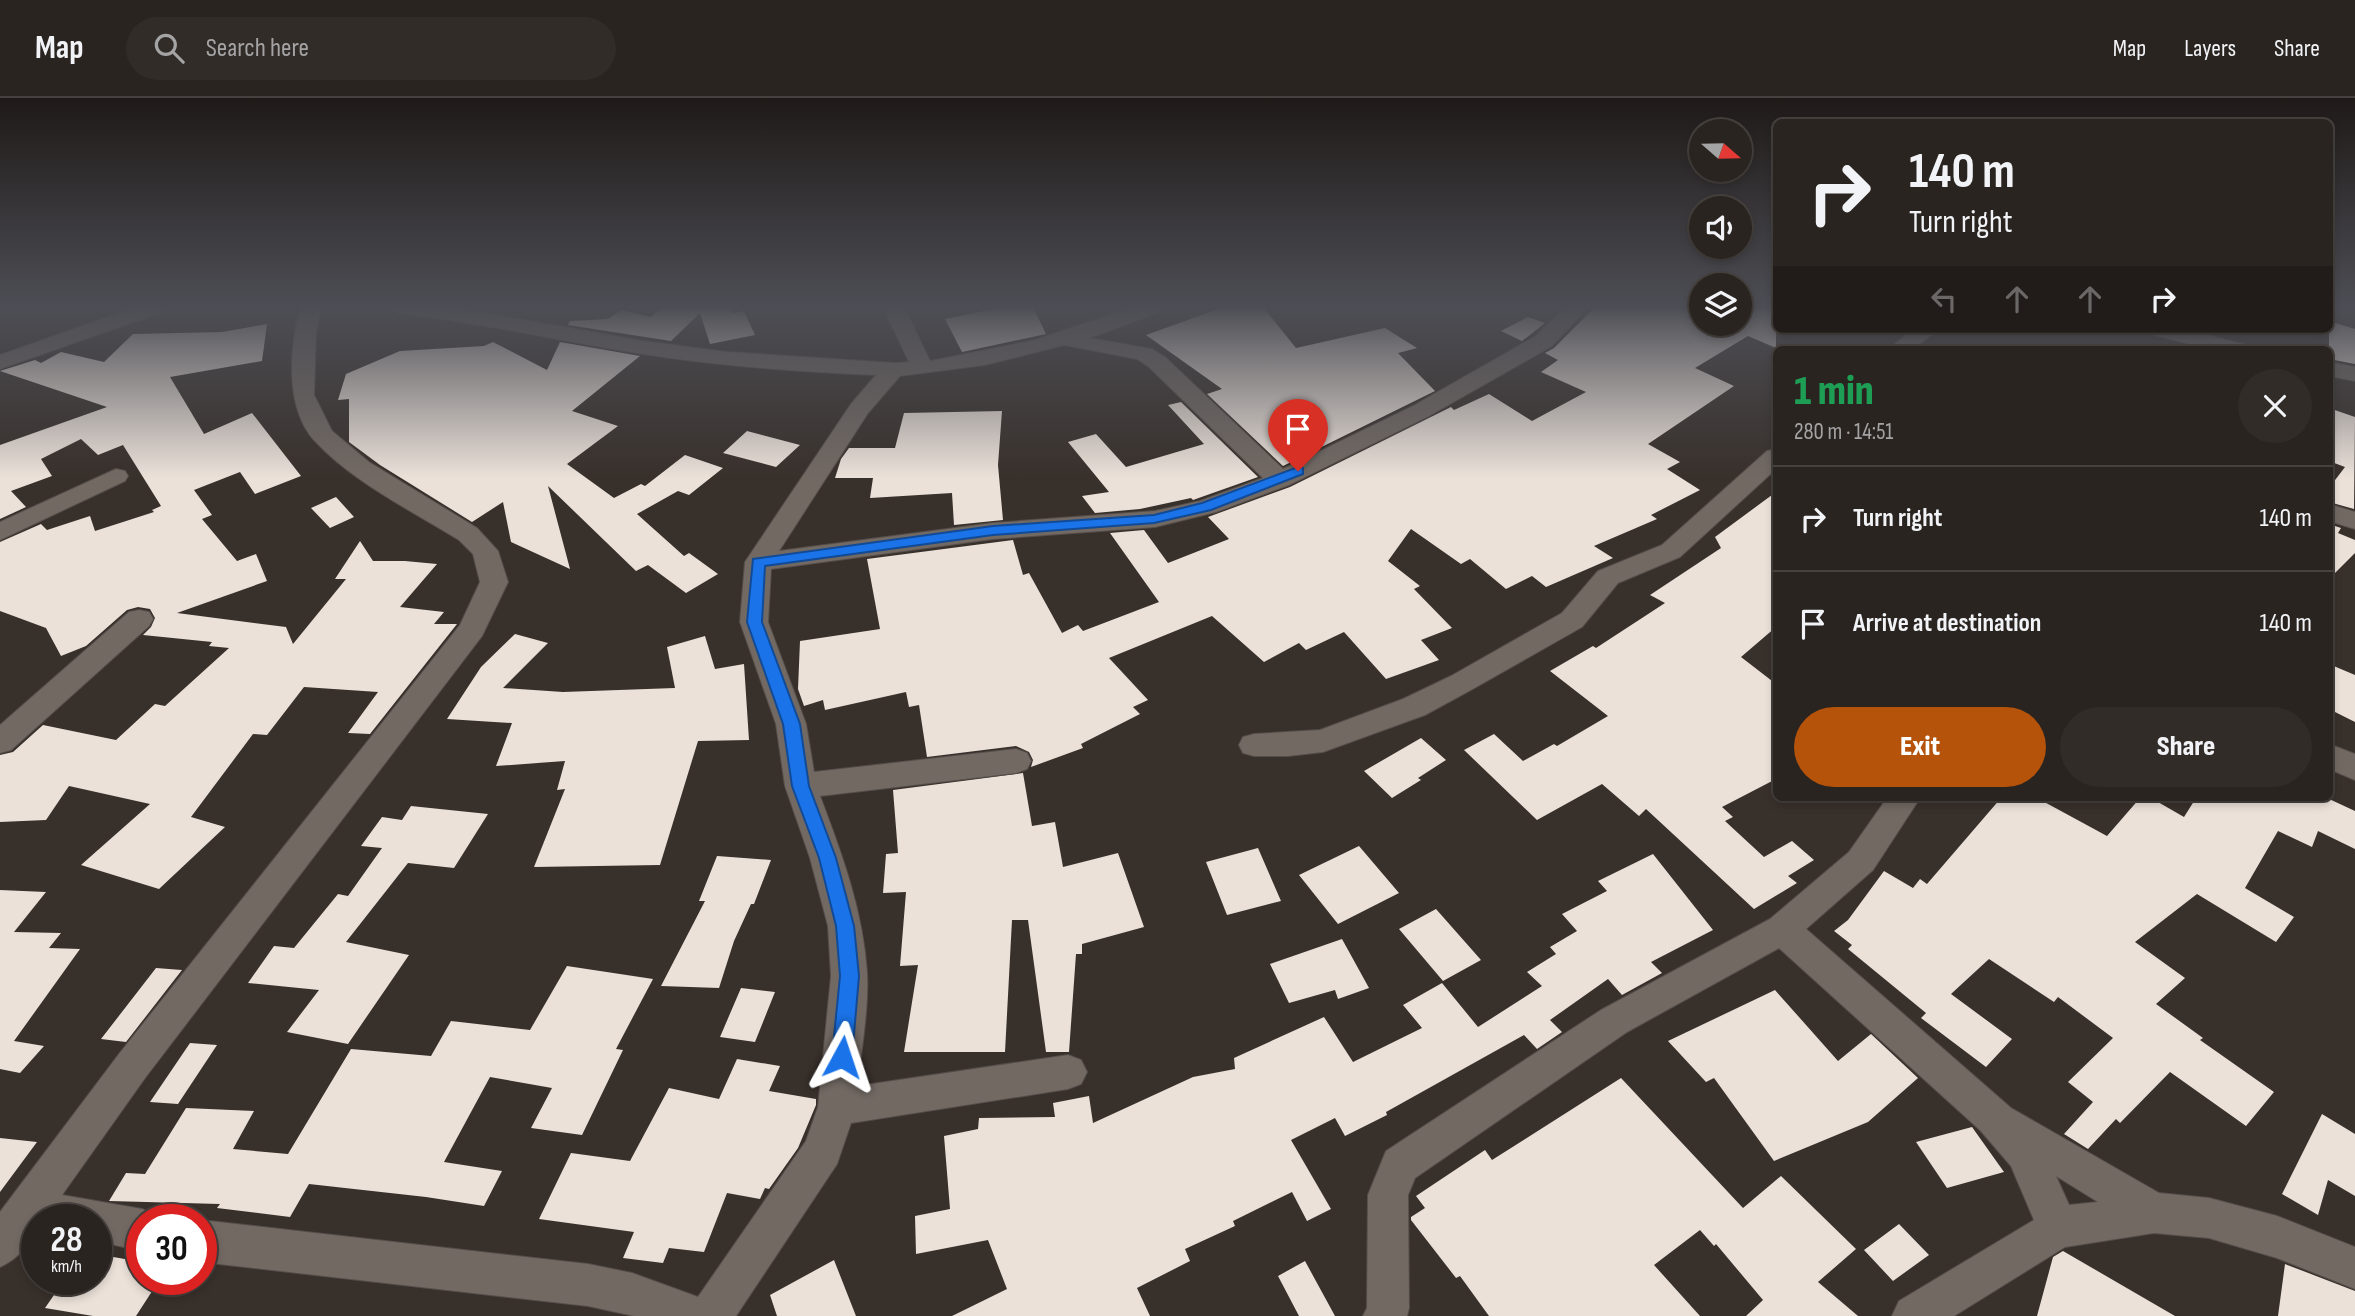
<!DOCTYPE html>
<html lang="en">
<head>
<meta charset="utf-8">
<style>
	:root { --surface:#2a2420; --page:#322c29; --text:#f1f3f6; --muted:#a5a4a5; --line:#46413e; --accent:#b45309 }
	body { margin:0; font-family:"Sofia Sans Condensed",sans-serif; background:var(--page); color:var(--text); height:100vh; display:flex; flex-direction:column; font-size:26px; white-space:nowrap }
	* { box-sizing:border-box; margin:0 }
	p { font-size:23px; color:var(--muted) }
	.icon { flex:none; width:38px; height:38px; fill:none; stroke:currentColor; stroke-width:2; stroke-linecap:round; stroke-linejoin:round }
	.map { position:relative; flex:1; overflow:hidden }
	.side { position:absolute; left:1773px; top:248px; width:560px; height:455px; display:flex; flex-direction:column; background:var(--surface); border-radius:10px; box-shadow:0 4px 10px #0003,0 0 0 2px var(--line) }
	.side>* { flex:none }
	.guide { position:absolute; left:1773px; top:21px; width:560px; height:214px; border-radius:10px; box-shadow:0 4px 10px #0003,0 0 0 2px var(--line); background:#2a2420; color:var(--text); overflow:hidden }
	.needle { width:46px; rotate:110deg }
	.controls { position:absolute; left:1689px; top:21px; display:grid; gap:14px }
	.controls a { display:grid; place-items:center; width:63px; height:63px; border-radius:50%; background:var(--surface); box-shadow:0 4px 10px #0003,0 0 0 2px var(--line); font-size:35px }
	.speed { position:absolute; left:21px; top:1106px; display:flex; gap:14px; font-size:35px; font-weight:700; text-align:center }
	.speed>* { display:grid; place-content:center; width:91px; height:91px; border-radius:50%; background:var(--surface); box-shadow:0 4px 10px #0003,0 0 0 2px var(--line); line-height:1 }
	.speed small { font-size:18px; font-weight:400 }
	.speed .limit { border:10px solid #d22; background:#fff; color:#111 }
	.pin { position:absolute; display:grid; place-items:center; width:60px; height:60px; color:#fff; margin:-72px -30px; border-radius:50% 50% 50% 0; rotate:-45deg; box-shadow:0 0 7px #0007 }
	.pin .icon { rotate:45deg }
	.me { position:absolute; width:77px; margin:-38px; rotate:5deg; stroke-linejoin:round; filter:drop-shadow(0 0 5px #0008) }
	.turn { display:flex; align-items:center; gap:24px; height:147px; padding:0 21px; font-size:32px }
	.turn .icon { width:91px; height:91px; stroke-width:2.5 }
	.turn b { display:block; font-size:49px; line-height:60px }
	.lanes { display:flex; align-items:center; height:66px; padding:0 21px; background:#0003; justify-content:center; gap:35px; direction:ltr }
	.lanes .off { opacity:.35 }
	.round { display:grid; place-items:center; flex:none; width:74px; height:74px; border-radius:37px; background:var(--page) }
	.summary { display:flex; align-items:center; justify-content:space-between; height:119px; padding:0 21px }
	h1 { font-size:42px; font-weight:800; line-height:52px; color:#1e9e55 }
	.button { display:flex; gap:14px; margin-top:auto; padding:14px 21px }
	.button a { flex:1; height:80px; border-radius:42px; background:var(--accent); color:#fff; font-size:28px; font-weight:800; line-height:80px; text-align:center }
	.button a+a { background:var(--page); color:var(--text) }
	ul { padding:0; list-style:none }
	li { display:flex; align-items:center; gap:21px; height:105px; padding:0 21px; border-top:2px solid var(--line) }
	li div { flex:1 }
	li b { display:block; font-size:26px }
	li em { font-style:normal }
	header { display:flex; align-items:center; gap:42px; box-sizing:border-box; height:98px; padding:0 35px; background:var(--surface); border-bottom:2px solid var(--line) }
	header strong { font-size:33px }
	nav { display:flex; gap:38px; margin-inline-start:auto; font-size:24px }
	.search { width:490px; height:63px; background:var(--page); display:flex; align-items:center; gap:18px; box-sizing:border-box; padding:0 24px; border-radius:38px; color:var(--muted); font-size:26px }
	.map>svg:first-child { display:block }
	.building { fill:#ebe1d9 }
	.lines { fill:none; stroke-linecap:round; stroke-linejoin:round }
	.minor-casing { stroke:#554d49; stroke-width:2 }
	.minor { fill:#726963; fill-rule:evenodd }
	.route { fill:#1a73e8; stroke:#114b97; stroke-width:2 }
</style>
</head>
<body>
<header>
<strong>Map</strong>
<div class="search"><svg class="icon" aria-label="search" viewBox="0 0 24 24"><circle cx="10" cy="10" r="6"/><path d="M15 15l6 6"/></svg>Search here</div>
<nav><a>Map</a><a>Layers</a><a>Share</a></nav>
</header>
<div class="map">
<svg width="2355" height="1218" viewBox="0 0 2355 1218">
	<rect width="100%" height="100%" fill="#38302b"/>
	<!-- building -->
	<path class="building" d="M 662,209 L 730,209 L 732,215 L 744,213 L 755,237 L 710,246 L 700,215 L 671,243 L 568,227 L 570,223 L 608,221 L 621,212 L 651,219 Z
		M 1003,209 L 1033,209 L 1046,236 L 962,254 L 945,221 Z
		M 1224,209 L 1263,209 L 1296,250 L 1385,230 L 1417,250 L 1398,255 L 1435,293 L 1283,368 L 1207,296 L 1222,291 L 1146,237 Z
		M 1595,209 L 1701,209 L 1701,226 L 1740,226 L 1740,209 L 1776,209 L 1776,250 L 1748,238 L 1695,270 L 1734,288 L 1648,346 L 1680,364 L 1667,371 L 1700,392 L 1651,417 L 1657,421 L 1594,448 L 1613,460 L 1546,489 L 1532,478 L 1506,491 L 1470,461 L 1461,466 L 1411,431 L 1388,463 L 1420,488 L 1414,491 L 1452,530 L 1421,542 L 1439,562 L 1386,581 L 1344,534 L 1306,552 L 1299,545 L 1264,564 L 1212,518 L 1109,560 L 1148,602 L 1133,609 L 1140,616 L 1081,646 L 1083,650 L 1031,669 L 1033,662 L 1029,654 L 1016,648 L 927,659 L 919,607 L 909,609 L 906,594 L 825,612 L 823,602 L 804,608 L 798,591 L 800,543 L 880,531 L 867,461 L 1013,442 L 1023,477 L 1029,475 L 1062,535 L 1078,527 L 1083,533 L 1159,504 L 1110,435 L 1144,432 L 1168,465 L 1229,441 L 1208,419 L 1290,389 L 1451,309 L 1454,312 L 1489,296 L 1532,323 L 1586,294 L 1541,274 L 1558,262 L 1545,255 L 1554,250 Z
		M 1528,219 L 1545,225 L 1522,243 L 1501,233 Z
		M 2329,223 L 2355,231 L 2355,266 L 2329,261 Z
		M 267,226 L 262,263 L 170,279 L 204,336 L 252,315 L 301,378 L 255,396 L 240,374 L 194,392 L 212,417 L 202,421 L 237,463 L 256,456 L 267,483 L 177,515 L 286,529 L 293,546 L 346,481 L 335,481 L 360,443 L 373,463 L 405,463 L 437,466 L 400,509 L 444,514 L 434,526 L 457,526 L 370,636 L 348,635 L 378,594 L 304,589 L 267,637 L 253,636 L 191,719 L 225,729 L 159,791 L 81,767 L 150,706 L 69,688 L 46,722 L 0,724 L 0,657 L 13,654 L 43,627 L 116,642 L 155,606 L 165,608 L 229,550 L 209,548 L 212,544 L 143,537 L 151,529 L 155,520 L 150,511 L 138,509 L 127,512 L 86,548 L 61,558 L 46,530 L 0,513 L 0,444 L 41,426 L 47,432 L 90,418 L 95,433 L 154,414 L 152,412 L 161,408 L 123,347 L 98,357 L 81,341 L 41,361 L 52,378 L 11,393 L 26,409 L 0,421 L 0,347 L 107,309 L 0,273 L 35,262 L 41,265 L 61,254 L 104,264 L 133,236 L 222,234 Z
		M 493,244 L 547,272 L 560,244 L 640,258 L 572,313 L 618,328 L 567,366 L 614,400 L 641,386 L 645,388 L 685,357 L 723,370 L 689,397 L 678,393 L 637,416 L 684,458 L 689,455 L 718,476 L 686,495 L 648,467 L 636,473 L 548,388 L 570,471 L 511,444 L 503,404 L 472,424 L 380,367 L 349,344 L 349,301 L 338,302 L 346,276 L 400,253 L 484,248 Z
		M 1181,304 L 1258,379 L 1193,402 L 1191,400 L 1140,411 L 1095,415 L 1082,398 L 1109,394 L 1068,344 L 1096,336 L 1126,369 L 1204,346 L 1168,307 Z
		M 2329,310 L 2355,319 L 2354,411 L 2329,404 L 2329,390 L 2345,369 L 2329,363 Z
		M 1002,313 L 998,367 L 1003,422 L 954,427 L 952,395 L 870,400 L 873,380 L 835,380 L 841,361 L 849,350 L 895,350 L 904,315 Z
		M 747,333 L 800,347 L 776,369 L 723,355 Z
		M 1776,394 L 1776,529 L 1741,559 L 1776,586 L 1776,681 L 1722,709 L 1733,719 L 1725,723 L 1764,759 L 1792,743 L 1814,762 L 1788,778 L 1797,785 L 1754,811 L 1646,711 L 1639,718 L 1602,686 L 1537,722 L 1464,652 L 1494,636 L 1523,663 L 1554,646 L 1557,648 L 1608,618 L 1550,573 L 1593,548 L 1596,550 L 1665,505 L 1650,497 L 1721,450 L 1715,439 Z
		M 336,399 L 354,419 L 330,430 L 311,410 Z
		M 2329,426 L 2341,430 L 2338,435 L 2355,442 L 2355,455 L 2329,481 Z
		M 515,536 L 548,545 L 503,590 L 563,594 L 675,590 L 667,549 L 705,538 L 715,571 L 744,566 L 749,642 L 698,643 L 660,767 L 534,769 L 565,691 L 557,692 L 565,663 L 496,668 L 512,625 L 447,621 L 481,569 Z
		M 2329,566 L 2355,577 L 2355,624 L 2329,611 Z
		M 1421,640 L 1446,662 L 1418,680 L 1421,682 L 1392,700 L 1364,673 Z
		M 1023,675 L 1032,728 L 1055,724 L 1063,769 L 1118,755 L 1144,829 L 1082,846 L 1082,856 L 1076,856 L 1069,954 L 1046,954 L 1028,822 L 1012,822 L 1005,954 L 904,954 L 918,867 L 900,868 L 906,794 L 883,795 L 886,756 L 898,755 L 893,692 Z
		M 2001,700 L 2037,700 L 2107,738 L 2140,700 L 2151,700 L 2184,719 L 2196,700 L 2327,700 L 2355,713 L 2355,751 L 2318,733 L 2312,749 L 2278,733 L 2245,790 L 2294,819 L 2276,844 L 2197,796 L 2135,844 L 2185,880 L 2156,906 L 2203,940 L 2200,942 L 2274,994 L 2246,1028 L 2170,974 L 2120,1025 L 2116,1021 L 2088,1051 L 2064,1036 L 2093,1004 L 2068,984 L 2113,940 L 2058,899 L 2054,904 L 1989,861 L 1951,896 L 2012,941 L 1986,969 L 1921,920 L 1926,915 L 1848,851 L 1852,847 L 1834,833 L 1848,822 L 1884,773 L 1913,790 L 1920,781 L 1927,786 Z
		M 411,708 L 488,716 L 454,770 L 408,765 L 346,844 L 409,857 L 348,946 L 287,934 L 319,892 L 248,885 L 274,848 L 294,850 L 338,796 L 348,798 L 382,750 L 361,748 L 382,719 L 402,722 Z
		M 1359,748 L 1399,795 L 1338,826 L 1299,777 Z
		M 1258,750 L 1281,803 L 1227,817 L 1206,764 Z
		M 1653,756 L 1713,832 L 1651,864 L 1662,875 L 1622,897 L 1608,881 L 1550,922 L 1562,934 L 1537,951 L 1524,937 L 1386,1014 L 1387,1017 L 1345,1038 L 1335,1020 L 1291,1042 L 1331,1111 L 1307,1123 L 1292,1094 L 1233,1123 L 1235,1128 L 1185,1151 L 1190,1163 L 1137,1190 L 1150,1218 L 952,1218 L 1007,1191 L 988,1142 L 916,1156 L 915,1118 L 950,1111 L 944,1038 L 978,1031 L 979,1020 L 1055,1019 L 1053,1005 L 1089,998 L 1093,1025 L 1193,979 L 1235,971 L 1234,960 L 1324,919 L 1353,964 L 1422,930 L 1403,907 L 1442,885 L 1478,929 L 1542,888 L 1527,874 L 1556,856 L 1550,849 L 1577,833 L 1562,816 L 1607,793 L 1598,783 Z
		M 717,758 L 771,762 L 754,806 L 751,806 L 734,843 L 719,890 L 661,888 L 705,803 L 699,803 Z
		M 0,792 L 46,794 L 14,834 L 61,835 L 49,850 L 80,851 L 14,943 L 44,948 L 20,975 L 0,971 Z
		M 1436,811 L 1481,862 L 1443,883 L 1399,831 Z
		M 1342,841 L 1369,890 L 1338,901 L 1335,892 L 1289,905 L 1270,866 Z
		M 567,868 L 653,881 L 616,951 L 623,952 L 582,1037 L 531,1030 L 552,990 L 490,979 L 444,1064 L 502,1073 L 484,1108 L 426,1099 L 309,1086 L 290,1119 L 217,1110 L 220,1106 L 109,1103 L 126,1075 L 145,1076 L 186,1010 L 254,1013 L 233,1051 L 288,1056 L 351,951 L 431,958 L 451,923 L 530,932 Z
		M 156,870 L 182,872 L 126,944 L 101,941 Z
		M 741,890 L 775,894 L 755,944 L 720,939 Z
		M 1775,892 L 1838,963 L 1871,936 L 1918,980 L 1868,1024 L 1774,1063 L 1714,980 L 1706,984 L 1668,943 Z
		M 190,945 L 217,947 L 178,1006 L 150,1004 Z
		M 737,961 L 780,968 L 769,993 L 816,1001 L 816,1007 L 798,1050 L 769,1091 L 765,1090 L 760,1101 L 727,1095 L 704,1154 L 669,1150 L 663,1165 L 623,1160 L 634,1134 L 539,1121 L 571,1055 L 630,1063 L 669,990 L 719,1001 Z
		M 1621,980 L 1743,1110 L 1781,1078 L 1856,1151 L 1818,1184 L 1858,1218 L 1746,1218 L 1763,1202 L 1716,1146 L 1714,1148 L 1700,1132 L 1654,1167 L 1700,1218 L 1489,1218 L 1460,1178 L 1456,1180 L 1411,1122 L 1411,1119 L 1425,1110 L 1416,1098 L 1485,1052 L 1492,1062 Z
		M 2322,1016 L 2355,1036 L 2355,1098 L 2328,1082 L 2318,1117 L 2282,1096 Z
		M 1972,1029 L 2004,1074 L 1947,1090 L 1916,1044 Z
		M 0,1040 L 37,1044 L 0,1094 Z
		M 1899,1126 L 1929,1157 L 1893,1183 L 1864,1152 Z
		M 2063,1153 L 2175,1218 L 2037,1218 L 2053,1159 Z
		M 96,1156 L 142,1164 L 142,1181 L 160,1181 L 136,1218 L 93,1218 L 45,1210 L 65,1181 L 96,1181 Z
		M 834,1162 L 856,1218 L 777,1218 L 770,1197 Z
		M 1305,1163 L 1335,1218 L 1299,1218 L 1278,1178 Z
		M 2285,1166 L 2355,1193 L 2355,1218 L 2278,1218 Z"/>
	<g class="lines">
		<!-- minor casing -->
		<g class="minor-casing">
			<path id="minor" d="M 136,209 L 168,209 L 165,213 L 0,271 L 0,257 Z
				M 301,209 L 321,210 L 316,234 L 314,297 L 332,333 L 369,364 L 477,430 L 498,453 L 508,484 L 482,538 L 145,980 L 62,1097 L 142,1111 L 157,1117 L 158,1122 L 142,1122 L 142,1153 L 96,1143 L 96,1122 L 37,1122 C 37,1141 18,1161 0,1169 L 0,1114 L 119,956 L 460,527 L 480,484 L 473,456 L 459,442 C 412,413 351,383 314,342 C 285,310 289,248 301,209 Z
				M 386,209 L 451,209 L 643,243 L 728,254 L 895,265 L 909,264 L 883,209 L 904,209 L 930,263 L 1035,242 L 1134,209 L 1165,209 L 1162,213 L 1090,240 L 1152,251 L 1165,259 L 1283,371 L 1413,308 L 1536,238 L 1566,209 L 1588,209 L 1552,248 L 1429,318 L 1289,387 L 1216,414 L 1155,429 L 993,441 L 771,471 L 768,524 L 806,626 L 814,674 L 1016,651 L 1027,655 L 1031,663 L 1027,671 L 1016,675 L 820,698 C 842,756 863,813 867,875 C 869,911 861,951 858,988 L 1068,957 L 1081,962 L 1087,974 L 1081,986 L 1068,991 L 851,1025 L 837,1066 L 736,1218 L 634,1218 L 588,1208 L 201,1164 L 201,1122 L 588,1166 L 632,1175 L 698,1199 L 806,1043 L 818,1009 L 831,878 L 828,828 L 810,760 L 785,688 L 776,626 L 740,524 L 745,464 L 851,306 L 876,277 C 798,274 720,268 643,256 C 560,243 479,224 396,215 ZM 1064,247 L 1137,261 L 1149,269 L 1263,380 L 1200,403 L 1155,413 L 993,425 L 779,453 L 868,315 L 900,278 L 985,267 Z
				M 1914,231 L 1939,231 L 1912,252 L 1887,252 Z
				M 2147,231 L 2183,231 L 2247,247 L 2250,252 L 2213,252 L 2150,236 Z
				M 2329,264 L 2355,269 L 2355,283 L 2329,278 Z
				M 1776,351 L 1776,371 L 1680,459 L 1618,485 L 1582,529 L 1471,592 L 1425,617 L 1323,654 L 1288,658 L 1254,658 L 1243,655 L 1239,647 L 1243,639 L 1254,636 L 1320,632 L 1403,601 L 1451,578 L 1562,515 L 1598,473 L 1662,447 L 1767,353 Z
				M 116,371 L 125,373 L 128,378 L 125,383 L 0,442 L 0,424 Z
				M 2329,406 L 2355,414 L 2355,431 L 2329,423 Z
				M 139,512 L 149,514 L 153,521 L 149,528 L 11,652 L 0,655 L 0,627 L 129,514 Z
				M 2329,646 L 2355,656 L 2355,682 L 2329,671 Z
				M 1887,700 L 1920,700 L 1873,772 L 1806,831 L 2011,1010 L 2159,1095 L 2209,1100 L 2277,1118 L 2355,1149 L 2355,1191 L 2277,1160 L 2209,1140 L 2154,1135 L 2065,1149 L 1954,1218 L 1892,1218 L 1899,1203 L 2034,1122 L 2011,1068 L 1980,1032 L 1779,850 L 1627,934 L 1415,1080 L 1408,1097 L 1409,1210 L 1407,1218 L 1363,1218 L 1367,1210 L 1368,1097 L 1386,1053 L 1601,912 L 1770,821 L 1849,754 ZM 2056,1078 L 2098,1104 L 2069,1107 Z"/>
		</g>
		<!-- minor -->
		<use href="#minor" class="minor"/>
	</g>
	<!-- sky -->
	<linearGradient id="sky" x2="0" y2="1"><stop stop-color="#1f1a18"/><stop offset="0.55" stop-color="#4d4e55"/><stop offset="1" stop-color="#4d4e55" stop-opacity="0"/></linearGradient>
	<rect width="2355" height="380" fill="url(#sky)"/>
	<!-- route -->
	<path class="route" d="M 1298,369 L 1303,370 L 1303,376 L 1211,412 L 1154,425 L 993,437 L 765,468 L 762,524 L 800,626 L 809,688 L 836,760 L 854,828 L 859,878 L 852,959 L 849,966 L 842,968 L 835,966 L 832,959 L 840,878 L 836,828 L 819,760 L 792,688 L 783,626 L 747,524 L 753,461 L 993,428 L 1154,417 L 1202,405 Z"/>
</svg>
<div class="controls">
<a><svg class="needle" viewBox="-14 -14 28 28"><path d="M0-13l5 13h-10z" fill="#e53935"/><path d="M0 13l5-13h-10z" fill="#a5a4a5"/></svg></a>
<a><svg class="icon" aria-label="sound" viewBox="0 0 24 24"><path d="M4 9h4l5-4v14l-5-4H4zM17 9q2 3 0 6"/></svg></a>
<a><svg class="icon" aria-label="layers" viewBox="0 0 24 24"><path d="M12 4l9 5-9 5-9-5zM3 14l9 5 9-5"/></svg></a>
</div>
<div class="speed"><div>28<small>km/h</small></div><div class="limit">30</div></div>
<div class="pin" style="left:1298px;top:373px;background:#d93025"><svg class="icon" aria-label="arrive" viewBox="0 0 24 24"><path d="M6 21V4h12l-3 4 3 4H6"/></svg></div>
<svg class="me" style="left:842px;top:959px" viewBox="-20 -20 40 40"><path d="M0-17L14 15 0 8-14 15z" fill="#1a73e8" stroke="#fff" stroke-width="4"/></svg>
<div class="guide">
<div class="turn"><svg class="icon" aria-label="right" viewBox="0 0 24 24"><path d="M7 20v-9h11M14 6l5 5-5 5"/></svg><div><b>140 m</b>Turn right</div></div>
<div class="lanes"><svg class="icon off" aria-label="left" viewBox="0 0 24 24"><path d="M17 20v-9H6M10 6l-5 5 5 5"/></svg><svg class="icon off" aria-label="ahead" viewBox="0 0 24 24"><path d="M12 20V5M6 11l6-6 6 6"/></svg><svg class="icon off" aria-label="ahead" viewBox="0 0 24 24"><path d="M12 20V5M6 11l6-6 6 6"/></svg><svg class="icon" aria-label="right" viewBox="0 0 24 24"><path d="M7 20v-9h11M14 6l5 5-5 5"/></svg></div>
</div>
<section class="side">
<div class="summary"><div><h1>1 min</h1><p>280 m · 14:51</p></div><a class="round"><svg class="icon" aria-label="close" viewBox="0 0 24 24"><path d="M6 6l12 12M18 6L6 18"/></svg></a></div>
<ul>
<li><svg class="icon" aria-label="right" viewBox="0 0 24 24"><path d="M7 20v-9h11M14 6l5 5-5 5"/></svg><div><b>Turn right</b></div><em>140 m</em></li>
<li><svg class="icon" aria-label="arrive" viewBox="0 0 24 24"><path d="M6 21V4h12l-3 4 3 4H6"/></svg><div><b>Arrive at destination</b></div><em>140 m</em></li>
</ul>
<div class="button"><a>Exit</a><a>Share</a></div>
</section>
</div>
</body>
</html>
